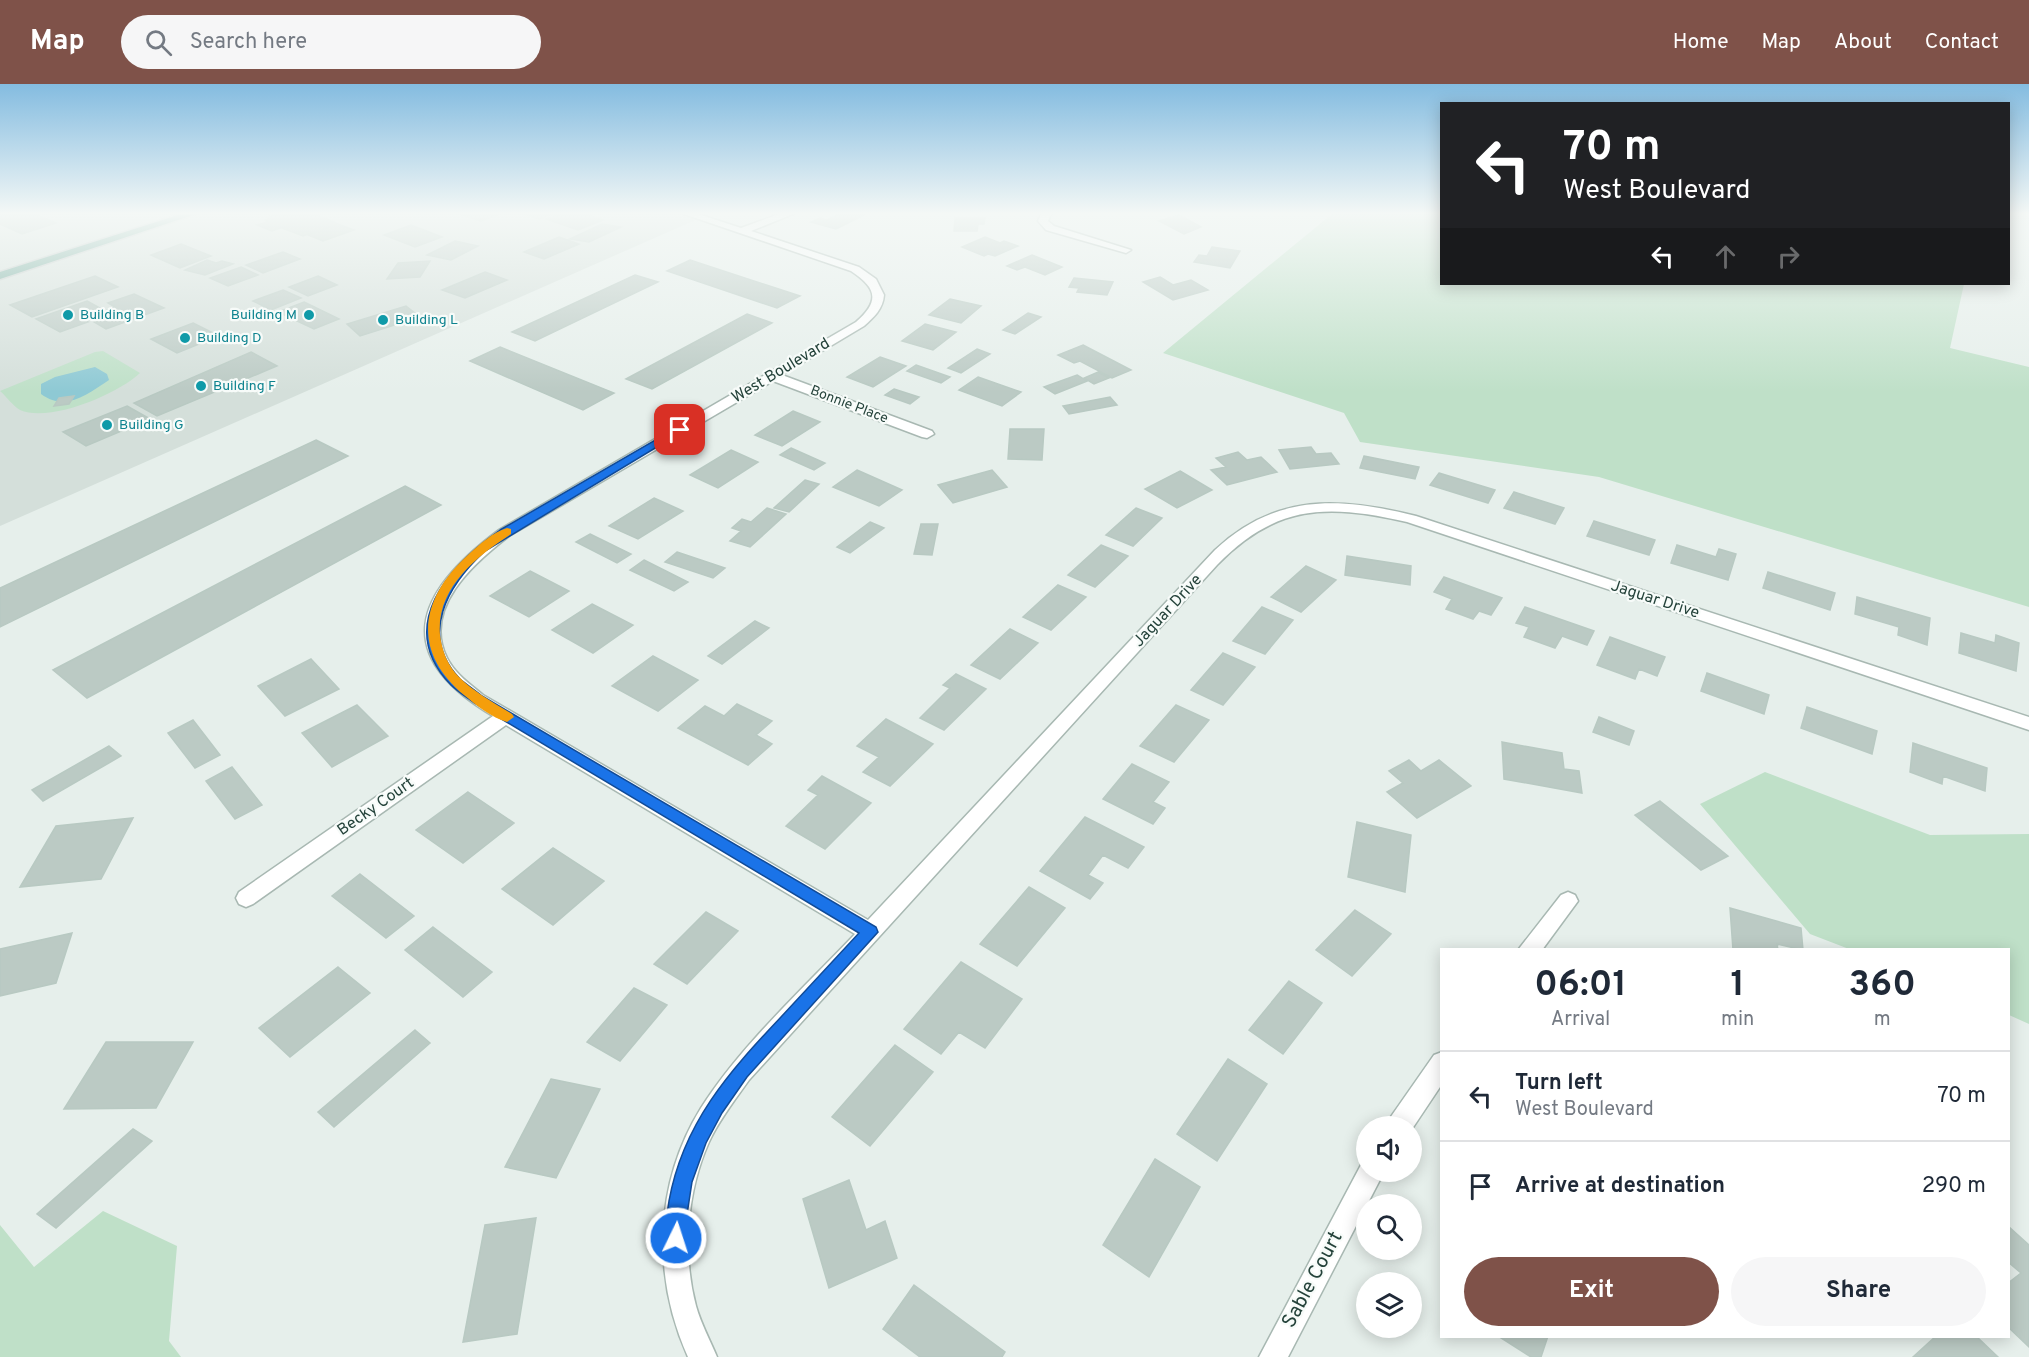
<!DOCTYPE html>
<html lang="en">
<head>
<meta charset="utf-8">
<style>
	:root { --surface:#fff; --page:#f6f6f7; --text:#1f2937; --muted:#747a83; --line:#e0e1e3; --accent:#7f5249 }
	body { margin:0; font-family:Overpass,sans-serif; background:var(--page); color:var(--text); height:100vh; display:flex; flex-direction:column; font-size:22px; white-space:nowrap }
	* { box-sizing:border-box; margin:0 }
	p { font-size:20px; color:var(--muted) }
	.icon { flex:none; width:33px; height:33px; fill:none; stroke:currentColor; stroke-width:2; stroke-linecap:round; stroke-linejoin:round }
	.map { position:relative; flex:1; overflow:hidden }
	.panel { position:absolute; left:1440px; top:864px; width:570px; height:390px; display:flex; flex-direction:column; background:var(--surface); border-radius:0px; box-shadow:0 3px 15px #0003 }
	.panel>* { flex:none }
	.hud { position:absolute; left:1440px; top:18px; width:570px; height:183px; border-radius:0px; box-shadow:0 3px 15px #0003; background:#202124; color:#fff; overflow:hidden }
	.tools { position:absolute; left:1356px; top:1032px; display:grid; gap:12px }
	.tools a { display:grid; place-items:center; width:66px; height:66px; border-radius:50%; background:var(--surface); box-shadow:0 3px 15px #0003; font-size:30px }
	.pin { position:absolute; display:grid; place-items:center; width:51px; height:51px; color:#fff; margin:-26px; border-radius:12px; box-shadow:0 3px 9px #0006 }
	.me { position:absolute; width:66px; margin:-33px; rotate:4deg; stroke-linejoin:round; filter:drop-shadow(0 0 4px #0008) }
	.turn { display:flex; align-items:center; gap:21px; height:126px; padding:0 24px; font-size:27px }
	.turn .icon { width:78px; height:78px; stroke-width:2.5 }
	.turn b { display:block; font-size:42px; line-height:51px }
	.lanes { display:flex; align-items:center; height:57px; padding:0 24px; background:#0003; justify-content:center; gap:30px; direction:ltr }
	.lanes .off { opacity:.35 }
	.eta { display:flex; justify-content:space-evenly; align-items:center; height:102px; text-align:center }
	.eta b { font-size:36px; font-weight:700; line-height:42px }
	.action { display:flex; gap:12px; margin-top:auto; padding:12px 24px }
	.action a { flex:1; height:69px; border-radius:36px; background:var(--accent); color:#fff; font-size:24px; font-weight:700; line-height:69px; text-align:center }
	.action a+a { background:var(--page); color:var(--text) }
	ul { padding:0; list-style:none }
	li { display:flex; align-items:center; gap:18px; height:90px; padding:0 24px; border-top:2px solid var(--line) }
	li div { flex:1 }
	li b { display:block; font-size:22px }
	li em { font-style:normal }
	header { display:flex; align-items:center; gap:36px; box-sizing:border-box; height:84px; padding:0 30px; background:var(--accent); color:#fff }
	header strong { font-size:28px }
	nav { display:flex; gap:33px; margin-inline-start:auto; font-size:21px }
	.search { width:420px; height:54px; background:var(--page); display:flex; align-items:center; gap:15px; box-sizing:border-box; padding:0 21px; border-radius:33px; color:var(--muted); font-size:22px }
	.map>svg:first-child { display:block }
	.built { fill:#d4dfda }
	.green { fill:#bfe0c8 }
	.water { fill:#8ec9d4 }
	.building { fill:#bbcac4; stroke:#b8c9c2; stroke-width:1.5 }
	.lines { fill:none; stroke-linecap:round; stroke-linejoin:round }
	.street-casing { stroke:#a8b8b2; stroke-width:3 }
	.primary-casing { stroke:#c2cac8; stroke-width:3 }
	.street { fill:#fff; fill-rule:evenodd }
	.primary { fill:#6aa596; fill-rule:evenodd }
	.route { fill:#1a73e8; stroke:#114b97; stroke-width:1.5 }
	.slow { fill:#f59e0b }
	.culture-dot { fill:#0f9aa8; stroke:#f7fbf9; stroke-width:2 }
	.labels { text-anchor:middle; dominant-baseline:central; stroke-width:4.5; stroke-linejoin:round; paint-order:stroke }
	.far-culture-label { font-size:14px; fill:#0d838f; stroke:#f7fbf9; text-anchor:start }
	.far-street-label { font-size:14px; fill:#24423a; stroke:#f7fbf9 }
	.street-label { font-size:16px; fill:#24423a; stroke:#f7fbf9 }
	.near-street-label { font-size:20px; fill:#24423a; stroke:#f7fbf9 }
</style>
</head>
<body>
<header>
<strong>Map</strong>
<div class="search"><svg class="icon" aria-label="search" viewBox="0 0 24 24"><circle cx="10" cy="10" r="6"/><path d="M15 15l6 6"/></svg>Search here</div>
<nav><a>Home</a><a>Map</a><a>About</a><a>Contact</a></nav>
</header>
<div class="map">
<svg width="2029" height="1273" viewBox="0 0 2029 1273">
	<rect width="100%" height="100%" fill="#e6efeb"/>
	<!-- built -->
	<path class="built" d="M 0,130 L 697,130 L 695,131 L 700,134 L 0,442 Z"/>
	<!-- green -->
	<path class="green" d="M 1332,130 L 1441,130 L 1442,200 L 1964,200 L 1950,264 L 2029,283 L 2029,523 L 1599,393 L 1360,358 L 1344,329 L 1163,269 Z
		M 103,267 L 140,289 C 118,310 50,339 20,326 C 13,322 6,312 0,307 L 95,268 Z
		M 1765,688 L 1930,751 L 2029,750 L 2029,940 L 2009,931 L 2008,866 L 1849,865 L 1810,850 L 1700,720 Z
		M 103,1127 L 177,1162 L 169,1257 L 181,1273 L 0,1273 L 0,1141 L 34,1183 Z"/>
	<!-- water -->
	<path class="water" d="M 95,283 L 107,290 L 109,296 C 86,311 66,328 41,310 L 41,300 L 55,293 Z"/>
	<!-- building -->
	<path class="building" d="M 0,130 L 34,130 L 56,139 L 22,150 L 0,140 Z
		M 278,130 L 313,130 L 317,131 L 272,147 L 257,141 L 268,138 L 265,136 L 271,134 L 268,133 Z
		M 459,130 L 500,130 L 481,137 Z
		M 524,130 L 553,130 L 539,135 Z
		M 561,130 L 585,130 L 603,136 L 578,146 L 546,135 Z
		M 835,130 L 866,130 L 836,145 L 811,138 L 820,134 L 827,136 L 837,131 Z
		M 317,131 L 338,140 L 303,152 L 282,144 Z
		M 1179,131 L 1201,143 L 1184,150 L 1159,137 Z
		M 955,134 L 985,134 L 984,140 L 978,140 L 977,147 L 954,147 Z
		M 338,140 L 354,146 L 323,157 L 308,151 Z
		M 602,140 L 621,143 L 589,158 L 570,155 Z
		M 411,141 L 442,153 L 415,163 L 384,151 Z
		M 559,153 L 579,160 L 544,175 L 524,168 Z
		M 985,153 L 1000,159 L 1004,157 L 1018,162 L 995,172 L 988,170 L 984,172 L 962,163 Z
		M 455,157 L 478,162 L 451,176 L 427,171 Z
		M 181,160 L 211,172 L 180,184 L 151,171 Z
		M 1212,163 L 1240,167 L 1230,184 L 1194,178 L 1199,171 L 1207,172 Z
		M 283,168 L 300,175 L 263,189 L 246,181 Z
		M 1032,171 L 1062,183 L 1045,191 L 1025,183 L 1017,186 L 1007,182 Z
		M 207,176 L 216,179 L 222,177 L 233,180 L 205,191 L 185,186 Z
		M 690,176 L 800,212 L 777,224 L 667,187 Z
		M 430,177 L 420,193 L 387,195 L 398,179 Z
		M 241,183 L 258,191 L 228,202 L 210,194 Z
		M 485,188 L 507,196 L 465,214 L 442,206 Z
		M 635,191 L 658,198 L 535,257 L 512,248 Z
		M 95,192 L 118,203 L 32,233 L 10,221 Z
		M 318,192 L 337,201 L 308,212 L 289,203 Z
		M 1160,193 L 1173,201 L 1191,196 L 1208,206 L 1173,216 L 1143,198 Z
		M 1074,194 L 1113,198 L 1107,211 L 1077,208 L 1079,204 L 1069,203 Z
		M 283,206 L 301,214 L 271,226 L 253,217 Z
		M 134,210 L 164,224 L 106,245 L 94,238 L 108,233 L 100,229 L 115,223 L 108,219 Z
		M 950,215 L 981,222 L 961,239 L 929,231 Z
		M 87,217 L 100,224 L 85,229 L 92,233 L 84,236 L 88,238 L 60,248 L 36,235 Z
		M 304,218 L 339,235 L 314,245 L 278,228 Z
		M 406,222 L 420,233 L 360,252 L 347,240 Z
		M 1028,229 L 1041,233 L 1015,250 L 1003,246 Z
		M 747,230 L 772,239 L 652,305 L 626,295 Z
		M 193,239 L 219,252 L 177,269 L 151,255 Z
		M 925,240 L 956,248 L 933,266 L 902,257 Z
		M 1083,261 L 1131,286 L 1112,294 L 1080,277 L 1074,279 L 1058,271 Z
		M 500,263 L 614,309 L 583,326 L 470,277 Z
		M 977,265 L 990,270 L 961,289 L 948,284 Z
		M 251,268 L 277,282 L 157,332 L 134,319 Z
		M 880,273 L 906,282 L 873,303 L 847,293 Z
		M 916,281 L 950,293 L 941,299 L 907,287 Z
		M 1098,288 L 1109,294 L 1094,300 L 1084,294 Z
		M 1077,291 L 1087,297 L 1055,310 L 1044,303 Z
		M 978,293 L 1021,308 L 1002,322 L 959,306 Z
		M 894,305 L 919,313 L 910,320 L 885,311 Z
		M 74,312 L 69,320 L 54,322 L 59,314 Z
		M 1110,313 L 1117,321 L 1069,330 L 1063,322 Z
		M 127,322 L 150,335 L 86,362 L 63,348 Z
		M 793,327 L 820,338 L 782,362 L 755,351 Z
		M 1010,345 L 1044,345 L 1042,376 L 1008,375 Z
		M 316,356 L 348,372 L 0,543 L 0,504 Z
		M 1311,363 L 1316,370 L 1331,369 L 1339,380 L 1290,385 L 1279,366 Z
		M 791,364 L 825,379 L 814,386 L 780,371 Z
		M 731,366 L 758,378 L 718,404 L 690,391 Z
		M 1238,368 L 1247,376 L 1261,373 L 1277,388 L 1227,401 L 1211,386 L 1226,383 L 1216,374 Z
		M 1364,372 L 1419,383 L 1415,395 L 1360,384 Z
		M 857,386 L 902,406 L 879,422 L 833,403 Z
		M 992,386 L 1007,403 L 953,419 L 938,401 Z
		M 1180,387 L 1212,406 L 1177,424 L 1145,405 Z
		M 1439,389 L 1495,406 L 1488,419 L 1430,401 Z
		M 805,396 L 819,400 L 789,428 L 774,424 Z
		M 405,402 L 441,421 L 87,614 L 53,586 Z
		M 1514,408 L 1564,424 L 1555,440 L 1504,424 Z
		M 654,414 L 683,427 L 638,455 L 609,442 Z
		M 767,424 L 786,430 L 750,463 L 730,457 L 741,447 L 732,444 L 742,435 L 751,438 Z
		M 1136,424 L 1162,434 L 1133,462 L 1106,451 Z
		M 1594,437 L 1655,456 L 1649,471 L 1587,452 Z
		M 870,438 L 884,444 L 850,469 L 837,463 Z
		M 921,440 L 938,440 L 932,471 L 914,470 Z
		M 590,450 L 631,470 L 617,479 L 576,458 Z
		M 1101,461 L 1128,472 L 1095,503 L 1068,491 Z
		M 1677,461 L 1716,473 L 1719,465 L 1736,470 L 1728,496 L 1671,479 Z
		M 677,468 L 725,484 L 713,494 L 665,478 Z
		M 1347,472 L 1411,482 L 1410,501 L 1345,491 Z
		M 644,476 L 688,498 L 674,507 L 630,486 Z
		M 1306,482 L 1336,496 L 1301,528 L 1271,513 Z
		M 530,487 L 569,507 L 529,533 L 490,512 Z
		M 1768,488 L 1835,509 L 1830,526 L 1763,504 Z
		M 1444,493 L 1502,514 L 1491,531 L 1479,527 L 1473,535 L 1446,525 L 1452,515 L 1434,508 Z
		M 1058,501 L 1086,513 L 1051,546 L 1023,533 Z
		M 1857,513 L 1930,534 L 1927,561 L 1898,551 L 1899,543 L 1855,530 Z
		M 592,520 L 633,541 L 593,569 L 552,546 Z
		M 1262,523 L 1293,536 L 1265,570 L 1233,557 Z
		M 1525,523 L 1594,547 L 1587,561 L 1562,552 L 1555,564 L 1524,553 L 1529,543 L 1516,539 Z
		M 755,537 L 769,544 L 722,580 L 708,572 Z
		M 1010,545 L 1038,559 L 1000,595 L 971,581 Z
		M 1961,549 L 1995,559 L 1996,551 L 2019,559 L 2016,587 L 1959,569 Z
		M 1610,553 L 1665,573 L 1657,592 L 1639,585 L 1635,595 L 1597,581 Z
		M 1223,569 L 1255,583 L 1223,621 L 1191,606 Z
		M 653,572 L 698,596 L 658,627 L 612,602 Z
		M 311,575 L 339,605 L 285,632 L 258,602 Z
		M 1707,589 L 1769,611 L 1764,630 L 1701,607 Z
		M 956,590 L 986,605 L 944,646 L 920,634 L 950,604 L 943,601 Z
		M 737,620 L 772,637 L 756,651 L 772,660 L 748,681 L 678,644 L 705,622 L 724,632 Z
		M 357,621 L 388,652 L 332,683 L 302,649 Z
		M 1176,621 L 1209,636 L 1174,678 L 1140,662 Z
		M 1807,623 L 1877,647 L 1872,670 L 1801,644 Z
		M 1599,633 L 1634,647 L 1629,661 L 1593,648 Z
		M 886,635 L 933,660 L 890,702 L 863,688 L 879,673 L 857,662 Z
		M 193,636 L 220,671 L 195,684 L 168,649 Z
		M 1502,658 L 1562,669 L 1564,685 L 1579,687 L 1582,709 L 1504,695 Z
		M 1913,659 L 1987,684 L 1985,707 L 1943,692 L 1942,700 L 1910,688 Z
		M 109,662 L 121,672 L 43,717 L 32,706 Z
		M 1409,676 L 1421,687 L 1439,676 L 1471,702 L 1417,734 L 1387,708 L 1403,699 L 1389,687 Z
		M 1132,680 L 1169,698 L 1153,718 L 1165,724 L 1153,740 L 1103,715 Z
		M 232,683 L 262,721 L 235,735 L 206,697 Z
		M 822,692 L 871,719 L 825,765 L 786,742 L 818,711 L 808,706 Z
		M 468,708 L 514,739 L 463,779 L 416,746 Z
		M 1660,717 L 1728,772 L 1701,786 L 1635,731 Z
		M 1085,733 L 1144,763 L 1128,784 L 1103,771 L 1088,791 L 1103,799 L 1090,815 L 1040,787 Z
		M 133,734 L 101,795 L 20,803 L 56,742 Z
		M 1357,738 L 1411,751 L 1405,808 L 1348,793 Z
		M 553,764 L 604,797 L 553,841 L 502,805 Z
		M 360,790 L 414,832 L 386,854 L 332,812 Z
		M 1029,803 L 1065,824 L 1017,882 L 980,860 Z
		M 1730,824 L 1801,844 L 1803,866 L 1777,860 L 1778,866 L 1733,866 Z
		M 1355,826 L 1391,850 L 1352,892 L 1316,866 Z
		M 706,828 L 738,847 L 687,900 L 654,880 Z
		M 433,843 L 492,888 L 463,913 L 405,866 Z
		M 72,849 L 56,899 L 0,912 L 0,865 Z
		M 961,878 L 1022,915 L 985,964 L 959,948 L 941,970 L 904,945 Z
		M 338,883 L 370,909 L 290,973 L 259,944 Z
		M 1289,897 L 1322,919 L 1283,970 L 1249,946 Z
		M 634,904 L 667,921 L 620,977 L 587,958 Z
		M 415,946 L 430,959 L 334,1043 L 318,1028 Z
		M 106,958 L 193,958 L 156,1024 L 64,1025 Z
		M 895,961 L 933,988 L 870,1062 L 832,1033 Z
		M 1228,975 L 1267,1000 L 1217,1077 L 1177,1050 Z
		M 551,995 L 600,1005 L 556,1094 L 505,1083 Z
		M 133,1045 L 152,1057 L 56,1144 L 37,1130 Z
		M 1155,1075 L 1200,1103 L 1149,1193 L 1103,1161 Z
		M 849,1096 L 866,1146 L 885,1137 L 897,1174 L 829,1204 L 803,1115 Z
		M 536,1134 L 517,1250 L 463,1258 L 485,1141 Z
		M 2008,1142 L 2029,1161 L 2029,1263 L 2008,1243 L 2008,1199 L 2021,1189 L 2008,1178 Z
		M 914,1201 L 1005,1268 L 1002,1273 L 920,1273 L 883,1245 Z
		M 1498,1252 L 1548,1252 L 1541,1273 L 1531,1273 Z
		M 1936,1252 L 1976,1252 L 1998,1273 L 1913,1273 Z"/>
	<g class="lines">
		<!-- street casing -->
		<g class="street-casing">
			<path id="street" d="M 684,130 L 698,130 L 741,144 L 779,130 L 793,130 L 751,147 L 859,183 L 876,195 L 884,211 C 883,225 874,233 864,242 L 782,291 L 932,347 L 934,350 L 927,354 L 922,353 L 773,297 L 509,452 C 474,479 422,524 447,574 C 455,590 470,600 483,611 L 868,836 L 1215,466 C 1276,409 1340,413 1416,432 L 2029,633 L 2029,646 L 1407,438 C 1327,420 1276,420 1217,481 L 749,996 C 735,1016 719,1036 709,1058 C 687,1107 682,1169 696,1222 C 701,1240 710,1256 717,1273 L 688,1273 C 652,1193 654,1100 701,1024 C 741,961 804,904 855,850 L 506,641 L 253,820 L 246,823 L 239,820 L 236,814 L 239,808 L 493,632 C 390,571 414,509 499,446 L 856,238 C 880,217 877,204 851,187 Z
				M 1041,130 L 1051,130 L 1048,137 L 1054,142 L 1131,166 L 1126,169 L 1046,146 L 1038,137 Z
				M 1568,808 L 1575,811 L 1578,817 L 1542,866 L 1518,866 L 1561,811 Z
				M 1442,968 L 1442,1000 L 1412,1045 L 1412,1042 L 1387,1042 L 1390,1034 L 1434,971 Z
				M 1366,1077 L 1366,1088 L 1384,1088 L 1288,1273 L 1259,1273 L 1362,1079 Z"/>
		</g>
		<!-- primary casing -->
		<g class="primary-casing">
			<path id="primary" d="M 181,130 L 196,130 L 0,195 L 0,188 Z"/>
		</g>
		<!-- street -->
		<use href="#street" class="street"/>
		<!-- primary -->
		<use href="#primary" class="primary"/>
	</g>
	<!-- sky -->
	<linearGradient id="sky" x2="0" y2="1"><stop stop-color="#84bce0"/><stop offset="0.42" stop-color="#f4f8f6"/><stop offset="1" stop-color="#f4f8f6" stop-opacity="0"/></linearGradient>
	<rect width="2029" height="308" fill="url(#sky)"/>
	<!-- route -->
	<path class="route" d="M 676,344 L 685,346 L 485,467 C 448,501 418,551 460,595 C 467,601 475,606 482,612 L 876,843 L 878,848 L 747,993 L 722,1029 L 706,1059 L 692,1098 L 686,1137 L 686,1154 L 683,1161 L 676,1164 L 669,1161 C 663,1147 667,1131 669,1117 C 683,1039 729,988 781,933 C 807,905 833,877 859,849 L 473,618 C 466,613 457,607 451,601 C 394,542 449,482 500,446 Z"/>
	<!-- slow -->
	<path class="slow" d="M 507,444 L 511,445 L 511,450 C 476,473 436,504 440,551 C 442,567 448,582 459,593 C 474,608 494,619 512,630 L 514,633 L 507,638 C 492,634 476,621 464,611 C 411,567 420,514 469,470 C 479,461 493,448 507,444 Z"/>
	<!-- markers -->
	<g class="culture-dot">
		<circle cx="68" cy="231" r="6"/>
		<circle cx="309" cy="231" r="6"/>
		<circle cx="383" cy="236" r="6"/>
		<circle cx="185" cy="254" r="6"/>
		<circle cx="201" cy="302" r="6"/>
		<circle cx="107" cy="341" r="6"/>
	</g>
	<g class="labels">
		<!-- far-culture labels -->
		<g class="far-culture-label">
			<text x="80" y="231">Building B</text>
			<text x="297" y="231" text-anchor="end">Building M</text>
			<text x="395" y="236">Building L</text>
			<text x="197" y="254">Building D</text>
			<text x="213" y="302">Building F</text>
			<text x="119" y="341">Building G</text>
		</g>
		<!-- far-street labels -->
		<g class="far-street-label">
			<text transform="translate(849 321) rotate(21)">Bonnie Place</text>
		</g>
		<!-- street labels -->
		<g class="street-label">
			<text transform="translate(781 287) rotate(-31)">West Boulevard</text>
			<text transform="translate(1655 516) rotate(18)">Jaguar Drive</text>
			<text transform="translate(1168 527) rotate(-47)">Jaguar Drive</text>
			<text transform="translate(376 723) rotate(-35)">Becky Court</text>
		</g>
		<!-- near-street labels -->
		<g class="near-street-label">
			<text transform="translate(1313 1196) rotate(-62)">Sable Court</text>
		</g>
	</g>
</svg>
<div class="tools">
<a><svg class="icon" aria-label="sound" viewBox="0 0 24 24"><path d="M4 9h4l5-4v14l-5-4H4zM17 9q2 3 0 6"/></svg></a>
<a><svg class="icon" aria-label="search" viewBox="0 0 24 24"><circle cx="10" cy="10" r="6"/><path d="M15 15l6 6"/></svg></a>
<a><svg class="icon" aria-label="layers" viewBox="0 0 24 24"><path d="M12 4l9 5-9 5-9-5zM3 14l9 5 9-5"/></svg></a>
</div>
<div class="pin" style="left:680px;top:346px;background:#d93025"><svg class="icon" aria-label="arrive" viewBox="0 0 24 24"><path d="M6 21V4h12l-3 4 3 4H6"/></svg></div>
<svg class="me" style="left:676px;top:1154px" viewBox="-20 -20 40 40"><circle r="17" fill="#1a73e8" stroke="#fff" stroke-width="3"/><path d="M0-11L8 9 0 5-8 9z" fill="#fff"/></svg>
<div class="hud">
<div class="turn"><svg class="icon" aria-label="left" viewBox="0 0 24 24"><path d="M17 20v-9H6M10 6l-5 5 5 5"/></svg><div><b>70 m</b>West Boulevard</div></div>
<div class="lanes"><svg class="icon" aria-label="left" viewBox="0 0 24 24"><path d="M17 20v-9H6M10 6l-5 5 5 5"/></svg><svg class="icon off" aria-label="ahead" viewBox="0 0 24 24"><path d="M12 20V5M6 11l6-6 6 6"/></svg><svg class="icon off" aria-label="right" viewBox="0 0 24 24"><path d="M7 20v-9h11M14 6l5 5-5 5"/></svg></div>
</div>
<section class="panel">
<div class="eta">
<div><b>06:01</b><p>Arrival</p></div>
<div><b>1</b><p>min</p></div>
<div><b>360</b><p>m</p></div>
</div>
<ul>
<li><svg class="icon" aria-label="left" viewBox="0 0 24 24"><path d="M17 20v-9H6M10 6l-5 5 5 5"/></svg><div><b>Turn left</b><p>West Boulevard</p></div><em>70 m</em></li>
<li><svg class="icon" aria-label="arrive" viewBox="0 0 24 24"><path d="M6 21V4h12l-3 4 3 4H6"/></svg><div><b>Arrive at destination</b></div><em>290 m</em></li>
</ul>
<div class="action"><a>Exit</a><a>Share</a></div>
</section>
</div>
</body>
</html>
